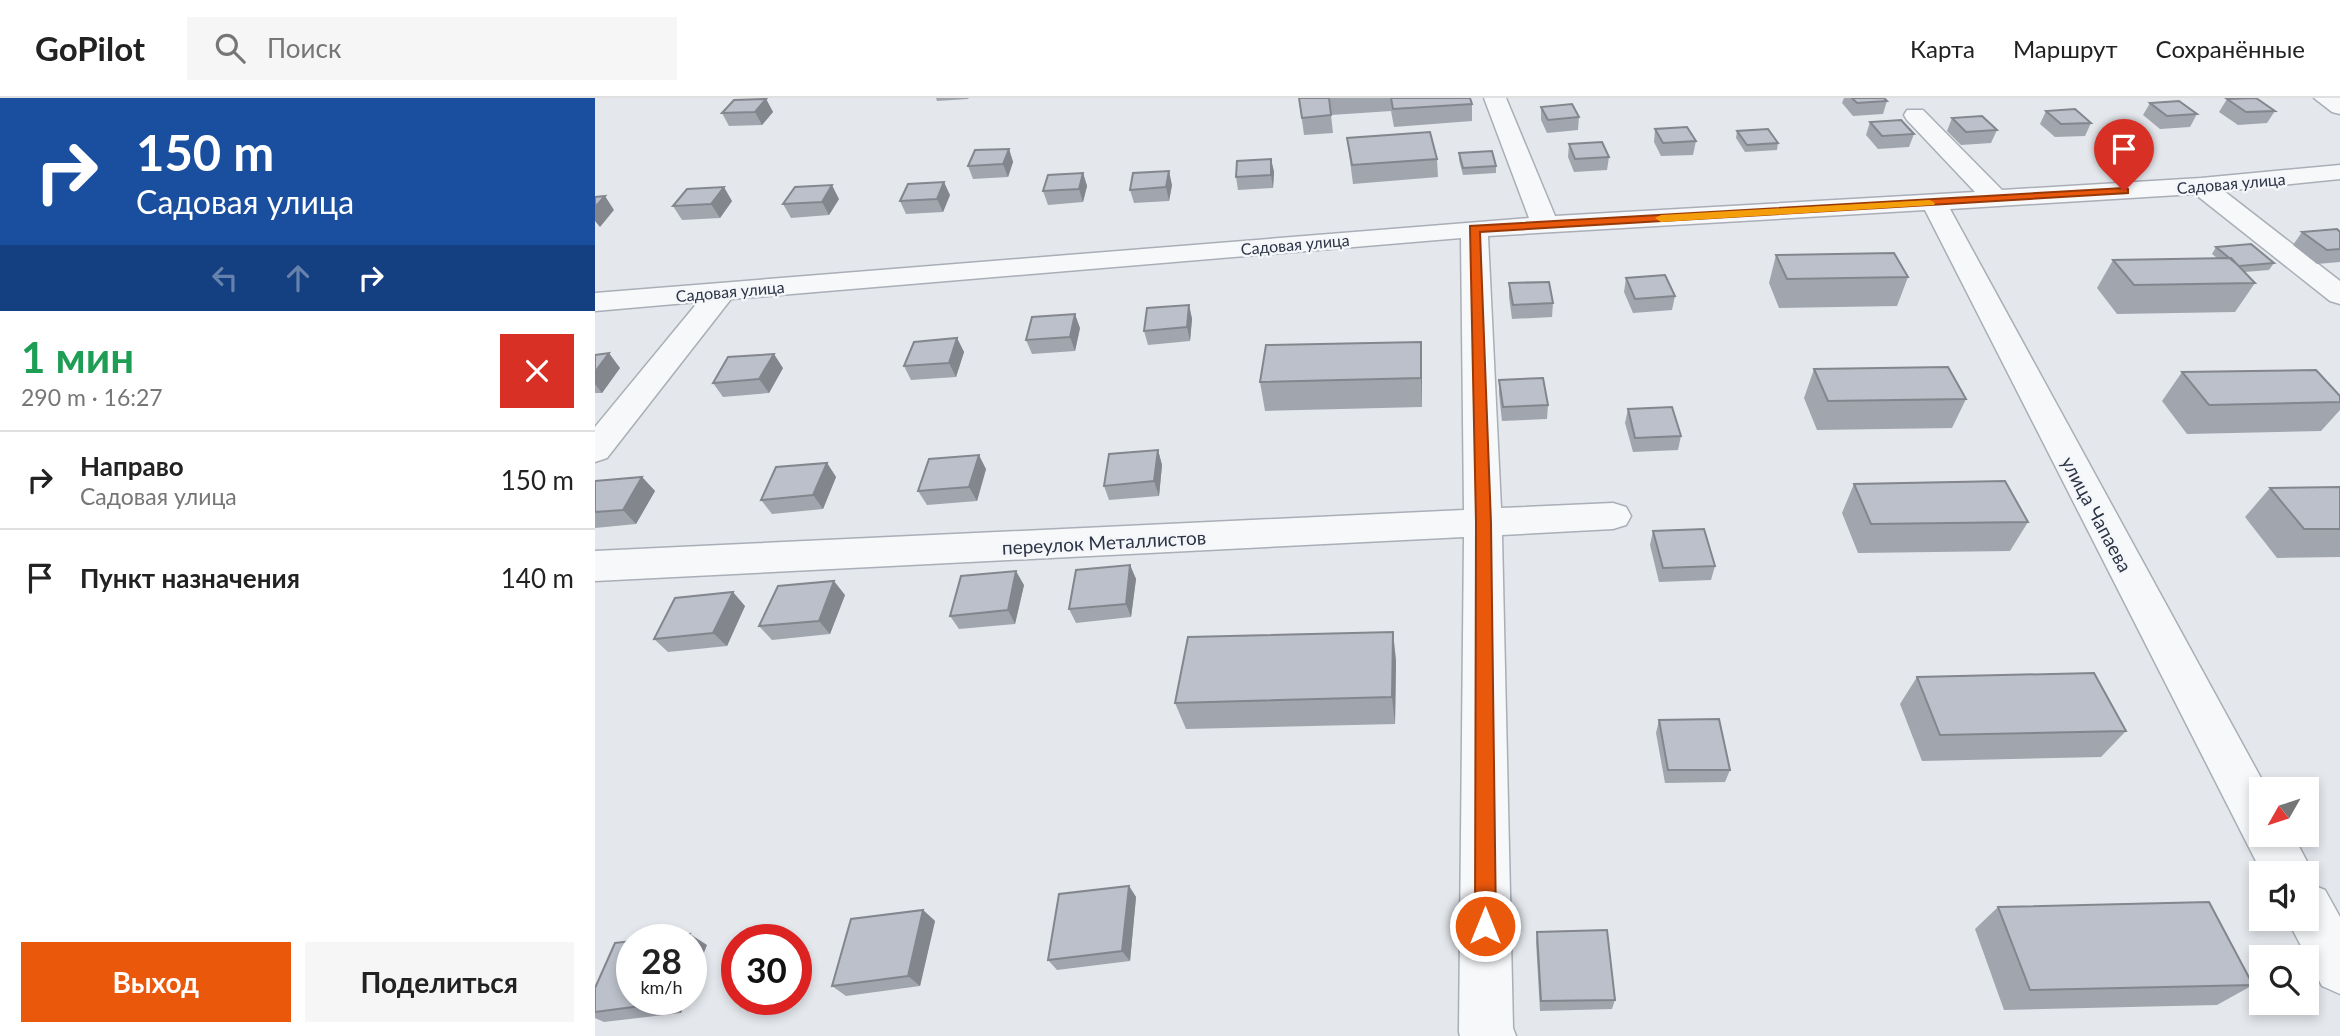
<!DOCTYPE html>
<html lang="ru">
<head>
<meta charset="utf-8">
<style>
	:root { --surface:#fff; --page:#f6f6f6; --text:#222; --muted:#767676; --line:#e0e0e0; --accent:#ea580c }
	body { margin:0; font-family:Lato,sans-serif; background:var(--page); color:var(--text); height:100vh; display:flex; flex-direction:column; font-size:26px; white-space:nowrap }
	* { box-sizing:border-box; margin:0 }
	p { font-size:23px; color:var(--muted) }
	.icon { flex:none; width:38px; height:38px; fill:none; stroke:currentColor; stroke-width:2; stroke-linecap:round; stroke-linejoin:round }
	.map { position:relative; flex:1; overflow:hidden }
	.sheet { display:flex; flex-direction:column; background:var(--surface); width:595px }
	.sheet>* { flex:none }
	.hud { background:#1a4fa0; color:#fff; overflow:hidden }
	.needle { width:46px; rotate:231deg }
	.tools { position:absolute; left:1654px; top:679px; display:grid; gap:14px }
	.tools a { display:grid; place-items:center; width:70px; height:70px; border-radius:0px; background:var(--surface); box-shadow:0 4px 10px #0003; font-size:35px }
	.speed { position:absolute; left:21px; top:826px; display:flex; gap:14px; font-size:35px; font-weight:700; text-align:center }
	.speed>* { display:grid; place-content:center; width:91px; height:91px; border-radius:50%; background:var(--surface); box-shadow:0 4px 10px #0003; line-height:1 }
	.speed small { font-size:18px; font-weight:400 }
	.speed .limit { border:10px solid #d22; background:#fff; color:#111 }
	.pin { position:absolute; display:grid; place-items:center; width:60px; height:60px; color:#fff; margin:-72px -30px; border-radius:50% 50% 50% 0; rotate:-45deg; box-shadow:0 0 7px #0007 }
	.pin .icon { rotate:45deg }
	.me { position:absolute; width:77px; margin:-38px; rotate:0deg; stroke-linejoin:round; filter:drop-shadow(0 0 5px #0008) }
	.turn { display:flex; align-items:center; gap:24px; height:147px; padding:0 21px; font-size:32px }
	.turn .icon { width:91px; height:91px; stroke-width:2.5 }
	.turn b { display:block; font-size:49px; line-height:60px }
	.lanes { display:flex; align-items:center; height:66px; padding:0 21px; background:#0003; justify-content:center; gap:35px; direction:ltr }
	.lanes .off { opacity:.35 }
	.round { display:grid; place-items:center; flex:none; width:74px; height:74px; border-radius:0px; background:var(--page) }
	.head { display:flex; align-items:center; justify-content:space-between; height:119px; padding:0 21px }
	h1 { font-size:42px; font-weight:700; line-height:52px; color:#1e9e55 }
	.primary-button { display:flex; gap:14px; margin-top:auto; padding:14px 21px }
	.primary-button a { flex:1; height:80px; border-radius:0px; background:var(--accent); color:#fff; font-size:28px; font-weight:700; line-height:80px; text-align:center }
	.primary-button a+a { background:var(--page); color:var(--text) }
	ul { padding:0; list-style:none }
	li { display:flex; align-items:center; gap:21px; height:98px; padding:0 21px; border-top:2px solid var(--line) }
	li div { flex:1 }
	li b { display:block; font-size:26px }
	li em { font-style:normal }
	header { display:flex; align-items:center; gap:42px; box-sizing:border-box; height:98px; padding:0 35px; background:var(--surface); border-bottom:2px solid var(--line) }
	header strong { font-size:33px }
	nav { display:flex; gap:38px; margin-inline-start:auto; font-size:24px }
	.search { width:490px; height:63px; background:var(--page); display:flex; align-items:center; gap:18px; box-sizing:border-box; padding:0 24px; border-radius:0px; color:var(--muted); font-size:26px }
	main { display:flex; flex:1; min-height:0 }
	.map>svg:first-child { display:block }
	.lines { fill:none; stroke-linecap:round; stroke-linejoin:round }
	.minor-casing { stroke:#a9aeb7; stroke-width:3 }
	.minor { fill:#f7f8fa; fill-rule:evenodd }
	.wall { fill:#a1a5ae }
	.shaded-wall { fill:#83868d }
	.building { fill:#bbc0ca; stroke:#83868d; stroke-width:2 }
	.route { fill:#ea580c; stroke:#983908; stroke-width:2 }
	.slow { fill:#f59e0b }
	.labels { text-anchor:middle; dominant-baseline:central; stroke-width:5; stroke-linejoin:round; paint-order:stroke }
	.far-street-label { font-size:16px; fill:#2b3445; stroke:#f4f6f9 }
	.street-label { font-size:19px; fill:#2b3445; stroke:#f4f6f9 }
</style>
</head>
<body>
<header>
<strong>GoPilot</strong>
<div class="search"><svg class="icon" aria-label="search" viewBox="0 0 24 24"><circle cx="10" cy="10" r="6"/><path d="M15 15l6 6"/></svg>Поиск</div>
<nav><a>Карта</a><a>Маршрут</a><a>Сохранённые</a></nav>
</header>
<main>
<section class="sheet">
<div class="hud">
<div class="turn"><svg class="icon" aria-label="right" viewBox="0 0 24 24"><path d="M7 20v-9h11M14 6l5 5-5 5"/></svg><div><b>150 m</b>Садовая улица</div></div>
<div class="lanes"><svg class="icon off" aria-label="left" viewBox="0 0 24 24"><path d="M17 20v-9H6M10 6l-5 5 5 5"/></svg><svg class="icon off" aria-label="ahead" viewBox="0 0 24 24"><path d="M12 20V5M6 11l6-6 6 6"/></svg><svg class="icon" aria-label="right" viewBox="0 0 24 24"><path d="M7 20v-9h11M14 6l5 5-5 5"/></svg></div>
</div>
<div class="head"><div><h1>1 мин</h1><p>290 m · 16:27</p></div><a class="round" style="background:#d93025;color:#fff"><svg class="icon" aria-label="close" viewBox="0 0 24 24"><path d="M6 6l12 12M18 6L6 18"/></svg></a></div>
<ul>
<li><svg class="icon" aria-label="right" viewBox="0 0 24 24"><path d="M7 20v-9h11M14 6l5 5-5 5"/></svg><div><b>Направо</b><p>Садовая улица</p></div><em>150 m</em></li>
<li><svg class="icon" aria-label="arrive" viewBox="0 0 24 24"><path d="M6 21V4h12l-3 4 3 4H6"/></svg><div><b>Пункт назначения</b></div><em>140 m</em></li>
</ul>
<div class="primary-button"><a>Выход</a><a>Поделиться</a></div>
</section>
<div class="map">
<svg width="1745" height="938" viewBox="0 0 1745 938">
	<rect width="100%" height="100%" fill="#e4e7ec"/>
	<g class="lines">
		<!-- minor casing -->
		<g class="minor-casing">
			<path id="minor" d="M 889,0 L 911,0 L 960,118 L 1380,94 L 1312,22 L 1309,17 L 1312,12 L 1328,12 L 1407,92 L 1606,80 L 1745,67 L 1745,81 L 1629,93 L 1745,183 L 1745,206 L 1735,203 L 1600,96 L 1355,111 L 1672,691 L 1666,691 L 1666,737 L 1698,737 L 1718,775 L 1713,785 L 1730,792 L 1745,819 L 1745,896 L 1727,888 L 1692,821 L 1712,821 L 1712,775 L 1667,775 L 1330,112 L 893,138 L 906,410 L 1018,405 L 1031,409 L 1036,418 L 1031,427 L 1018,431 L 907,437 L 918,930 L 921,938 L 865,938 L 864,934 L 869,439 L 0,483 L 0,453 L 869,412 L 866,140 L 136,201 L 12,360 L 0,364 L 0,329 L 103,204 L 0,213 L 0,195 L 934,120 Z
				M 1719,0 L 1745,0 L 1745,16 L 1737,14 Z"/>
		</g>
		<!-- minor -->
		<use href="#minor" class="minor"/>
	</g>
	<!-- wall -->
	<path class="wall" d="M 341,0 L 374,0 L 373,1 L 342,3 Z
		M 704,0 L 875,0 L 877,6 L 877,23 L 799,29 L 796,13 L 736,17 L 738,35 L 709,37 Z
		M 1249,0 L 1289,0 L 1292,3 L 1288,16 L 1258,18 L 1247,5 Z
		M 171,1 L 178,14 L 167,27 L 134,28 L 127,15 Z
		M 1632,1 L 1680,13 L 1672,25 L 1643,27 L 1624,14 Z
		M 1555,5 L 1602,16 L 1595,29 L 1565,31 L 1548,17 Z
		M 946,9 L 984,19 L 983,32 L 952,35 L 946,22 Z
		M 1451,13 L 1496,25 L 1490,38 L 1460,39 L 1445,26 Z
		M 1357,20 L 1402,32 L 1396,45 L 1366,47 L 1352,33 Z
		M 1275,24 L 1319,36 L 1314,49 L 1283,51 L 1271,37 Z
		M 1060,31 L 1101,43 L 1098,57 L 1066,58 L 1059,44 Z
		M 1142,33 L 1183,45 L 1182,52 L 1150,54 L 1141,40 Z
		M 752,40 L 842,61 L 843,79 L 758,86 Z
		M 974,46 L 1014,59 L 1012,72 L 979,74 L 973,59 Z
		M 414,51 L 418,64 L 413,79 L 378,81 L 373,68 Z
		M 864,55 L 901,68 L 901,75 L 868,77 L 864,62 Z
		M 676,61 L 679,74 L 678,90 L 643,92 L 641,79 Z
		M 488,75 L 492,88 L 488,104 L 453,107 L 448,93 Z
		M 577,87 L 574,103 L 539,105 L 535,92 Z
		M 355,97 L 348,114 L 311,116 L 305,103 Z
		M 244,101 L 234,117 L 196,120 L 188,106 Z
		M 137,103 L 125,120 L 87,122 L 78,108 Z
		M 1707,134 L 1745,134 L 1745,164 L 1722,166 L 1698,147 Z
		M 1621,149 L 1679,165 L 1674,172 L 1650,174 L 1660,185 L 1640,214 L 1522,216 L 1502,190 L 1518,162 L 1622,160 L 1617,156 Z
		M 1181,157 L 1313,179 L 1302,208 L 1184,210 L 1174,185 Z
		M 1031,180 L 1080,198 L 1077,212 L 1038,215 L 1029,194 Z
		M 914,185 L 958,205 L 957,219 L 917,221 L 914,199 Z
		M 594,207 L 597,221 L 595,243 L 553,247 L 549,233 Z
		M 485,230 L 480,253 L 437,256 L 431,242 Z
		M 362,240 L 369,254 L 361,279 L 316,282 L 309,268 Z
		M 0,257 L 25,270 L 7,295 L 0,295 Z
		M 188,270 L 174,295 L 128,299 L 118,285 Z
		M 1219,271 L 1371,301 L 1357,330 L 1222,332 L 1209,300 Z
		M 827,273 L 827,309 L 670,313 L 665,284 Z
		M 1587,274 L 1745,298 L 1745,312 L 1726,333 L 1592,336 L 1567,303 Z
		M 904,282 L 953,307 L 952,321 L 907,323 L 904,296 Z
		M 1033,311 L 1086,338 L 1083,352 L 1038,354 L 1030,325 Z
		M 563,352 L 567,367 L 564,398 L 514,402 L 509,388 Z
		M 232,365 L 241,379 L 228,411 L 177,416 L 166,402 Z
		M 391,371 L 382,403 L 332,407 L 323,393 Z
		M 47,379 L 60,393 L 41,426 L 0,430 L 0,383 Z
		M 1259,386 L 1433,424 L 1415,453 L 1263,455 L 1247,415 Z
		M 1745,389 L 1745,459 L 1682,460 L 1650,419 L 1675,390 Z
		M 1058,433 L 1120,468 L 1116,482 L 1064,484 L 1055,447 Z
		M 535,467 L 541,481 L 536,519 L 481,525 L 474,511 Z
		M 429,487 L 420,526 L 364,531 L 355,518 Z
		M 250,497 L 235,536 L 177,542 L 164,528 Z
		M 150,508 L 132,548 L 73,554 L 59,541 Z
		M 801,562 L 800,626 L 591,631 L 580,605 Z
		M 1322,579 L 1531,633 L 1506,659 L 1327,663 L 1305,606 Z
		M 1064,622 L 1135,672 L 1130,684 L 1070,685 L 1061,635 Z
		M 534,788 L 541,799 L 535,863 L 462,872 L 453,862 Z
		M 1403,809 L 1658,887 L 1622,907 L 1409,912 L 1380,831 Z
		M 328,812 L 340,823 L 325,888 L 251,898 L 237,888 Z
		M 942,834 L 1020,902 L 1017,911 L 945,913 L 941,844 Z
		M 0,890 L 91,901 L 86,915 L 9,924 L 0,920 Z"/>
	<!-- shaded-wall -->
	<path class="shaded-wall" d="M 171,1 L 178,14 L 167,27 L 160,14 Z
		M 414,51 L 418,64 L 413,79 L 408,66 Z
		M 676,61 L 679,74 L 678,90 L 676,77 Z
		M 574,73 L 577,87 L 574,103 L 571,89 Z
		M 488,75 L 492,88 L 488,104 L 484,91 Z
		M 349,84 L 355,97 L 348,114 L 342,101 Z
		M 237,87 L 244,101 L 234,117 L 227,104 Z
		M 129,89 L 137,103 L 125,120 L 116,106 Z
		M 10,98 L 19,112 L 5,129 L 0,123 L 0,109 Z
		M 594,207 L 597,221 L 595,243 L 592,229 Z
		M 480,216 L 485,230 L 480,253 L 475,239 Z
		M 362,240 L 369,254 L 361,279 L 354,265 Z
		M 826,244 L 827,273 L 827,309 L 826,280 Z
		M 14,255 L 25,270 L 7,295 L 0,286 L 0,274 Z
		M 179,256 L 188,270 L 174,295 L 164,281 Z
		M 563,352 L 567,367 L 564,398 L 559,383 Z
		M 384,357 L 391,371 L 382,403 L 374,389 Z
		M 232,365 L 241,379 L 228,411 L 218,397 Z
		M 47,379 L 60,393 L 41,426 L 28,412 Z
		M 535,467 L 541,481 L 536,519 L 531,506 Z
		M 421,473 L 429,487 L 420,526 L 413,512 Z
		M 239,483 L 250,497 L 235,536 L 224,523 Z
		M 138,494 L 150,508 L 132,548 L 118,535 Z
		M 798,534 L 801,562 L 800,626 L 797,599 Z
		M 534,788 L 541,799 L 535,863 L 527,853 Z
		M 328,812 L 340,823 L 325,888 L 313,878 Z
		M 95,836 L 112,847 L 96,888 L 96,842 L 93,842 Z
		M 69,901 L 91,901 L 86,915 L 68,905 Z"/>
	<!-- building -->
	<path class="building" d="M 704,0 L 734,0 L 736,17 L 707,20 Z
		M 796,0 L 875,0 L 877,6 L 798,11 Z
		M 1257,0 L 1289,0 L 1292,3 L 1262,5 Z
		M 1661,0 L 1680,13 L 1651,14 L 1632,1 Z
		M 171,1 L 160,14 L 127,15 L 139,2 Z
		M 1584,3 L 1602,16 L 1572,18 L 1555,5 Z
		M 977,6 L 984,19 L 953,22 L 946,9 Z
		M 1480,11 L 1496,25 L 1466,26 L 1451,13 Z
		M 1387,18 L 1402,32 L 1371,34 L 1357,20 Z
		M 1306,22 L 1319,36 L 1287,38 L 1275,24 Z
		M 1092,29 L 1101,43 L 1068,45 L 1060,31 Z
		M 1173,31 L 1183,45 L 1152,47 L 1142,33 Z
		M 835,34 L 842,61 L 757,67 L 752,40 Z
		M 1007,44 L 1014,59 L 980,61 L 974,46 Z
		M 414,51 L 408,66 L 373,68 L 380,52 Z
		M 897,53 L 901,68 L 868,70 L 864,55 Z
		M 676,61 L 676,77 L 641,79 L 642,63 Z
		M 574,73 L 571,89 L 535,92 L 538,75 Z
		M 488,75 L 484,91 L 448,93 L 453,77 Z
		M 349,84 L 342,101 L 305,103 L 313,86 Z
		M 237,87 L 227,104 L 188,106 L 200,89 Z
		M 129,89 L 116,106 L 78,108 L 92,91 Z
		M 10,98 L 0,109 L 0,99 Z
		M 1742,131 L 1745,134 L 1745,151 L 1732,152 L 1707,134 Z
		M 1656,146 L 1679,165 L 1644,168 L 1621,149 Z
		M 1299,155 L 1313,179 L 1192,181 L 1181,157 Z
		M 1636,160 L 1660,185 L 1539,187 L 1518,162 Z
		M 1070,177 L 1080,198 L 1040,201 L 1031,180 Z
		M 954,184 L 958,205 L 918,207 L 914,185 Z
		M 594,207 L 592,229 L 549,233 L 552,210 Z
		M 480,216 L 475,239 L 431,242 L 437,219 Z
		M 362,240 L 354,265 L 309,268 L 319,244 Z
		M 826,244 L 826,280 L 665,284 L 671,247 Z
		M 14,255 L 0,274 L 0,257 Z
		M 179,256 L 164,281 L 118,285 L 133,259 Z
		M 1353,269 L 1371,301 L 1233,303 L 1219,271 Z
		M 1721,272 L 1745,298 L 1745,304 L 1614,307 L 1587,274 Z
		M 948,280 L 953,307 L 908,309 L 904,282 Z
		M 1077,309 L 1086,338 L 1040,340 L 1033,311 Z
		M 563,352 L 559,383 L 509,388 L 514,356 Z
		M 384,357 L 374,389 L 323,393 L 334,361 Z
		M 232,365 L 218,397 L 166,402 L 181,369 Z
		M 47,379 L 28,412 L 0,414 L 0,383 Z
		M 1410,383 L 1433,424 L 1276,426 L 1259,386 Z
		M 1745,389 L 1745,431 L 1709,431 L 1675,390 Z
		M 1109,431 L 1120,468 L 1068,470 L 1058,433 Z
		M 535,467 L 531,506 L 474,511 L 481,472 Z
		M 421,473 L 413,512 L 355,518 L 366,478 Z
		M 239,483 L 224,523 L 164,528 L 183,488 Z
		M 138,494 L 118,535 L 59,541 L 80,500 Z
		M 798,534 L 797,599 L 580,605 L 593,539 Z
		M 1499,575 L 1531,633 L 1345,637 L 1322,579 Z
		M 1124,621 L 1135,672 L 1073,672 L 1064,622 Z
		M 534,788 L 527,853 L 453,862 L 464,796 Z
		M 1614,804 L 1658,887 L 1435,892 L 1403,809 Z
		M 328,812 L 313,878 L 237,888 L 256,821 Z
		M 1012,832 L 1020,902 L 946,903 L 942,834 Z
		M 95,836 L 93,842 L 50,842 Z
		M 37,843 L 37,901 L 69,901 L 68,905 L 0,914 L 0,890 L 20,845 Z"/>
	<!-- route -->
	<path class="route" d="M 1529,90 L 1533,91 L 1533,95 L 885,134 L 896,425 L 901,828 L 898,835 L 890,838 L 883,835 L 880,828 L 881,425 L 875,128 Z"/>
	<!-- slow -->
	<path class="slow" d="M 1335,102 L 1340,105 L 1339,107 L 1066,124 L 1060,120 L 1066,117 Z"/>
	<g class="labels">
		<!-- far-street labels -->
		<g class="far-street-label">
			<text transform="translate(1636 85) rotate(-5)">Садовая улица</text>
			<text transform="translate(700 146) rotate(-5)">Садовая улица</text>
			<text transform="translate(135 193) rotate(-5)">Садовая улица</text>
		</g>
		<!-- street labels -->
		<g class="street-label">
			<text transform="translate(1502 416) rotate(62)">улица Чапаева</text>
			<text transform="translate(509 444) rotate(-3)">переулок Металлистов</text>
		</g>
	</g>
</svg>
<div class="tools">
<a><svg class="needle" viewBox="-14 -14 28 28"><path d="M0-13l5 13h-10z" fill="#e53935"/><path d="M0 13l5-13h-10z" fill="#767676"/></svg></a>
<a><svg class="icon" aria-label="sound" viewBox="0 0 24 24"><path d="M4 9h4l5-4v14l-5-4H4zM17 9q2 3 0 6"/></svg></a>
<a><svg class="icon" aria-label="search" viewBox="0 0 24 24"><circle cx="10" cy="10" r="6"/><path d="M15 15l6 6"/></svg></a>
</div>
<div class="speed"><div>28<small>km/h</small></div><div class="limit">30</div></div>
<div class="pin" style="left:1529px;top:93px;background:#d93025"><svg class="icon" aria-label="arrive" viewBox="0 0 24 24"><path d="M6 21V4h12l-3 4 3 4H6"/></svg></div>
<svg class="me" style="left:890px;top:828px" viewBox="-20 -20 40 40"><circle r="17" fill="#ea580c" stroke="#fff" stroke-width="3"/><path d="M0-11L8 9 0 5-8 9z" fill="#fff"/></svg>
</div>
</main>
</body>
</html>
